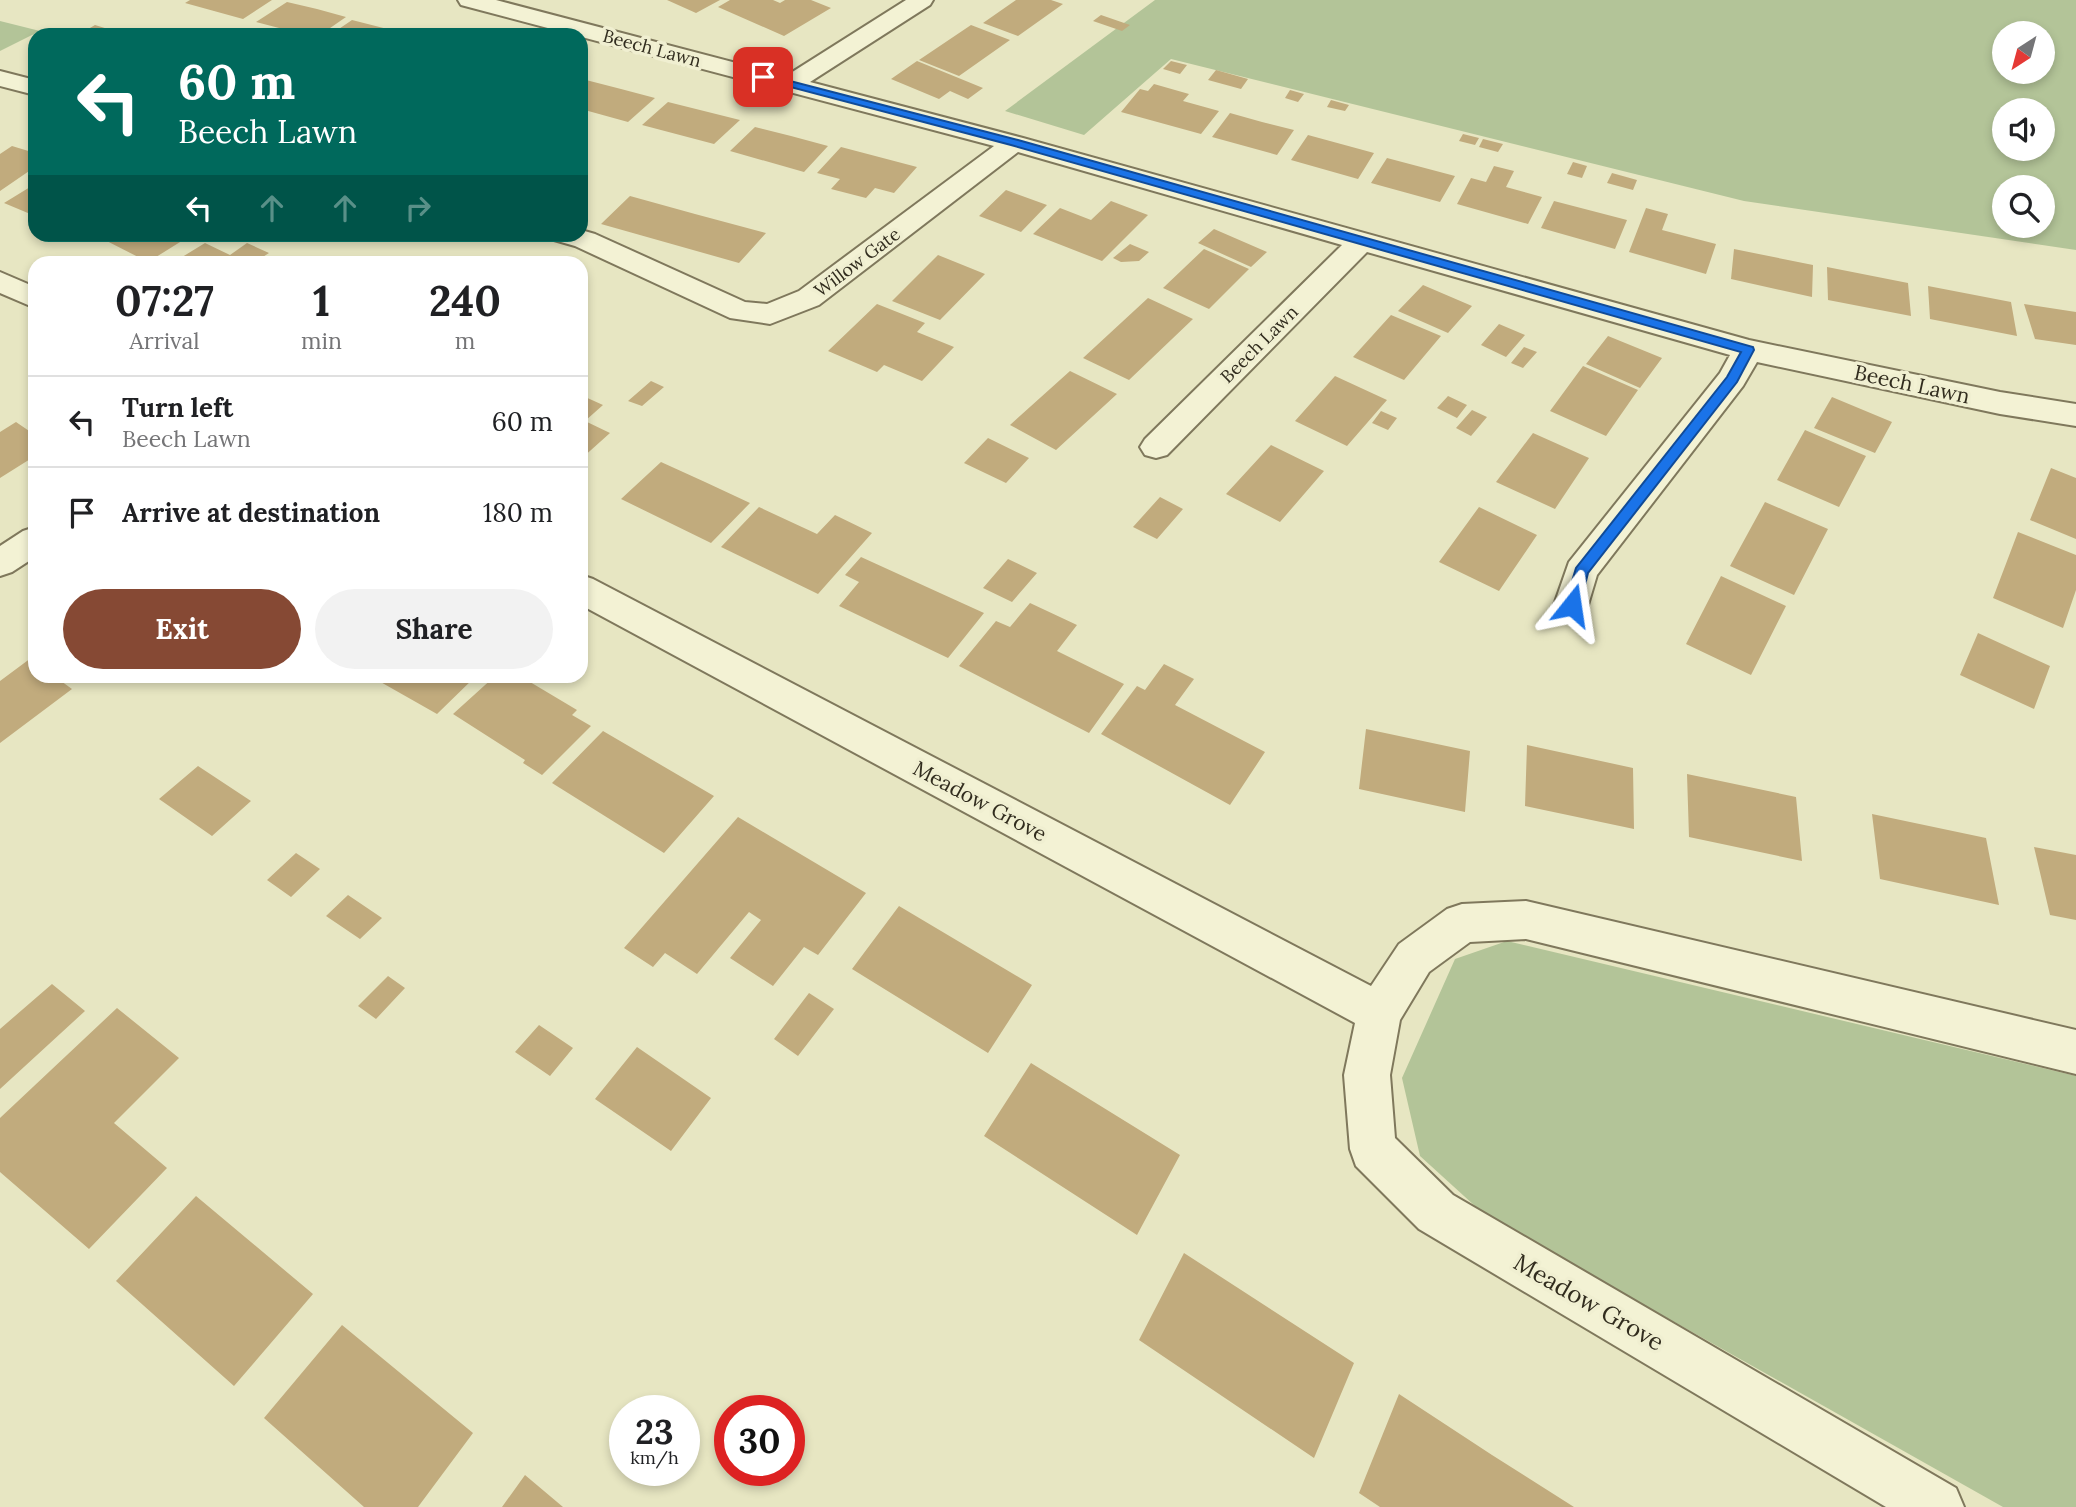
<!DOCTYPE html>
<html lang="en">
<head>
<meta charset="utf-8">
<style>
	:root { --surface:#fff; --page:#f2f2f2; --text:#202124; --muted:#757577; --line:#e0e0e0; --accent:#864934 }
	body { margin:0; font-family:Lora,serif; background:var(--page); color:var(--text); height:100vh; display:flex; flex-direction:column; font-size:26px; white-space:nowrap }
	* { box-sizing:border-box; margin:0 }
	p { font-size:23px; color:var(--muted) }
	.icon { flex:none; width:38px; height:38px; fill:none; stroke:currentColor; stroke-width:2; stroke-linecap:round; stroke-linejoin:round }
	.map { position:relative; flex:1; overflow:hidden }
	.drawer { position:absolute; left:28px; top:256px; width:560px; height:427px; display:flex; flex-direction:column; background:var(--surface); border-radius:21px; box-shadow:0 4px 10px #0003 }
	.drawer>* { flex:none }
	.hud { position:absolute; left:28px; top:28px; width:560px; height:214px; border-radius:21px; box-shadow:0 4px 10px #0003; background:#00695c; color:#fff; overflow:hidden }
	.needle { width:46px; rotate:216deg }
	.controls { position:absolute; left:1992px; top:21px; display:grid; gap:14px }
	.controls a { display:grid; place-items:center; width:63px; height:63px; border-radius:50%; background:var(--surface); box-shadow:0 4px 10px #0003; font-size:35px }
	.speed { position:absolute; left:609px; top:1395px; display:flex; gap:14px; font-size:35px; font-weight:700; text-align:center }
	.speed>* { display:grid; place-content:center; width:91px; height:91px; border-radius:50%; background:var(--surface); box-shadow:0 4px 10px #0003; line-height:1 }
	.speed small { font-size:18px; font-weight:400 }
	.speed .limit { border:10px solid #d22; background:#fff; color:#111 }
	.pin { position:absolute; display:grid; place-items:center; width:60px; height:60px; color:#fff; margin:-30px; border-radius:14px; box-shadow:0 4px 10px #0006 }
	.me { position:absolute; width:77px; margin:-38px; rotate:15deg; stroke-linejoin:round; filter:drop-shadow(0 0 5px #0008) }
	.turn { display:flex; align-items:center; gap:24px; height:147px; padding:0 35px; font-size:32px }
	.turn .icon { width:91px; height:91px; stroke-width:2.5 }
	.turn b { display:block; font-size:49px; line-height:60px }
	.lanes { display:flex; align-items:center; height:66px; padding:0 35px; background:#0003; justify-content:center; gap:35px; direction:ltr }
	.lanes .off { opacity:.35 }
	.eta { display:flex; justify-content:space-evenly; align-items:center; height:119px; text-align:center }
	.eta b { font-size:42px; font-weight:700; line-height:49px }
	.action { display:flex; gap:14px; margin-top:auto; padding:14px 35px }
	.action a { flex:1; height:80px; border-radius:42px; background:var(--accent); color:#fff; font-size:28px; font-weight:700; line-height:80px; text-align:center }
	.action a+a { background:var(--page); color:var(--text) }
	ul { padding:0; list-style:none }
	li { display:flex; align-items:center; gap:21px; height:91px; padding:0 35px; border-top:2px solid var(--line) }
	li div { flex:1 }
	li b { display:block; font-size:26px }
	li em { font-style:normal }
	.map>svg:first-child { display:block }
	.green { fill:#b3c498; fill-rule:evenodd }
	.building { fill:#c1ab7d }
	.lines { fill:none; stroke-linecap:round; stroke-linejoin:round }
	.minor-casing { stroke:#7f785c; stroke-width:4 }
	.minor { fill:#f3f2d4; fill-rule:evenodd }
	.route { fill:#1a73e8; stroke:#114b97; stroke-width:2 }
	.labels { text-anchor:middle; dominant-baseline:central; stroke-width:7; stroke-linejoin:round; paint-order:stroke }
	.far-street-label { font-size:18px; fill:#312c1e; stroke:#f0efd1 }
	.street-label { font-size:21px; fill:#312c1e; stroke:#f0efd1 }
	.near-street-label { font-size:24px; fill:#312c1e; stroke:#f0efd1 }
</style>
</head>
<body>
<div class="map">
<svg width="2076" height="1507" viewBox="0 0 2076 1507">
	<rect width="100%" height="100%" fill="#e7e6c2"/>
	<!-- green -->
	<path class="green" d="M 1155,0 L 2076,0 L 2076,250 L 1744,201 L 1171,59 L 1084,135 L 1005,111 ZM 2004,33 L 2042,33 L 2042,72 L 2004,72 ZM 2004,110 L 2042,110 L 2042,149 L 2004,149 ZM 2004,187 L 2042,187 L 2042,226 L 2004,226 Z
		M 0,21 L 40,31 L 0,51 Z
		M 1507,941 L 2076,1076 L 2076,1507 L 2003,1507 L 1486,1216 L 1420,1156 L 1402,1078 L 1455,959 Z"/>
	<!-- building -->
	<path class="building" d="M 190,0 L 272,0 L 243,19 L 185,3 Z
		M 667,0 L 720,0 L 696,13 Z
		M 730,0 L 773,0 L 780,3 L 785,0 L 811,0 L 831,8 L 784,36 L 718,7 Z
		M 1016,0 L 1051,0 L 1063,4 L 1018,36 L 983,23 Z
		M 287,2 L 317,9 L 346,17 L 320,35 L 306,35 L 256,22 Z
		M 1101,15 L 1130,25 L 1122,31 L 1093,21 Z
		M 352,20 L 407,34 L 407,35 L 330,35 Z
		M 95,25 L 108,29 L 97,35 L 78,35 Z
		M 971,25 L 1010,40 L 959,76 L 919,60 Z
		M 917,61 L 983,88 L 968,99 L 950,91 L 939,99 L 891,79 Z
		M 1171,61 L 1187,65 L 1180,74 L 1163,69 Z
		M 1216,70 L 1248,79 L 1241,89 L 1208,80 Z
		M 586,80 L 621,89 L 655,98 L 628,122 L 581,109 L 581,85 Z
		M 1154,84 L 1189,94 L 1183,101 L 1219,111 L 1201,134 L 1121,112 L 1140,89 L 1148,91 Z
		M 1290,90 L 1304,94 L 1298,102 L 1285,98 Z
		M 1331,100 L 1349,105 L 1345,111 L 1327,107 Z
		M 668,102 L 740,120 L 714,144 L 642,125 Z
		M 1230,113 L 1262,122 L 1294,130 L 1277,155 L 1212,137 Z
		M 755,127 L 791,136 L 828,146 L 804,172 L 730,151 Z
		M 1463,134 L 1479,138 L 1475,145 L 1459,141 Z
		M 1308,135 L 1374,153 L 1358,179 L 1291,160 Z
		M 1483,139 L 1503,144 L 1498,152 L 1479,147 Z
		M 12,146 L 35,153 L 35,167 L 0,191 L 0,154 Z
		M 841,147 L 917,167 L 894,193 L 875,188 L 866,198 L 831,189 L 840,179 L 817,173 Z
		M 1387,158 L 1455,176 L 1440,202 L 1371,183 Z
		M 1573,162 L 1587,166 L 1582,178 L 1567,174 Z
		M 1494,166 L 1514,171 L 1506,187 L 1542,197 L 1528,224 L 1457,204 L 1471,178 L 1486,182 Z
		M 1612,173 L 1637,180 L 1633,190 L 1607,183 Z
		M 35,184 L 35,216 L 4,203 Z
		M 1006,190 L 1047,205 L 1021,232 L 979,216 Z
		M 630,196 L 695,214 L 766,233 L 739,263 L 601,224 Z
		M 1111,201 L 1148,215 L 1102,261 L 1033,234 L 1060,208 L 1091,220 Z
		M 1554,201 L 1627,220 L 1615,249 L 1541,228 Z
		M 1646,208 L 1668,214 L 1662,230 L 1716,244 L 1706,274 L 1629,252 Z
		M 1214,229 L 1267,252 L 1251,267 L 1198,243 Z
		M 93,234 L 193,234 L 148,262 Z
		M 205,243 L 230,255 L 247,243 L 269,253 L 255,262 L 174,262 Z
		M 1130,244 L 1149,252 L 1139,261 L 1121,262 L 1113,258 Z
		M 1204,249 L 1249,269 L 1209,309 L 1163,288 Z
		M 1734,249 L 1813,265 L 1812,297 L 1731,279 Z
		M 938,255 L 985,274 L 940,320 L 892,301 Z
		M 1827,267 L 1908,283 L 1911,316 L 1828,300 Z
		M 1423,285 L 1472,306 L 1448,333 L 1398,311 Z
		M 1928,286 L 2011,302 L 2017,336 L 1930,319 Z
		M 1148,298 L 1193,319 L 1129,380 L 1083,358 Z
		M 877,304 L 925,323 L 917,332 L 954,347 L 922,381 L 884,365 L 877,372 L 828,351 Z
		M 2024,304 L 2076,312 L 2076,345 L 2035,339 Z
		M 1391,315 L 1441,336 L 1404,380 L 1353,357 Z
		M 1499,324 L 1525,335 L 1506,357 L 1481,345 Z
		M 1608,336 L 1662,358 L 1640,388 L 1586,364 Z
		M 1524,347 L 1537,352 L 1523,368 L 1511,363 Z
		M 1583,366 L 1638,390 L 1606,436 L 1550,411 Z
		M 1070,371 L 1117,394 L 1056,450 L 1010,425 Z
		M 1335,376 L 1387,400 L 1347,446 L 1295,421 Z
		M 651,381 L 664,387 L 642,406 L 628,401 Z
		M 583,396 L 603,405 L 585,421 L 610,433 L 581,459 L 581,398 Z
		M 1448,396 L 1467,405 L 1457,418 L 1437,408 Z
		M 1832,397 L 1892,422 L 1875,453 L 1814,428 Z
		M 1472,410 L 1487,417 L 1471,436 L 1456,428 Z
		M 1381,411 L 1397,418 L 1388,430 L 1372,423 Z
		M 16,422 L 35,435 L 35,456 L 0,478 L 0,432 Z
		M 1805,430 L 1866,456 L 1839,507 L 1777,480 Z
		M 1533,433 L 1589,458 L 1555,509 L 1496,482 Z
		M 988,438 L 1029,458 L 1006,483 L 964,463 Z
		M 1271,445 L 1324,471 L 1280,522 L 1226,494 Z
		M 661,462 L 705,482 L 750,503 L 711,543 L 621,499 Z
		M 2051,468 L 2076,478 L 2076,539 L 2030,520 Z
		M 1160,497 L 1183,509 L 1157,539 L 1133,527 Z
		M 1765,502 L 1828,529 L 1794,595 L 1730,566 Z
		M 759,507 L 817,534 L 835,515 L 872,533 L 818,594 L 721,547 Z
		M 1479,507 L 1537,535 L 1499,591 L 1439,562 Z
		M 2018,532 L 2076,555 L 2076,590 L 2063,628 L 1993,598 Z
		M 861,557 L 940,593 L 984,613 L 948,658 L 839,606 L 859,582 L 845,575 Z
		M 1008,559 L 1037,573 L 1012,602 L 983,588 Z
		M 1721,576 L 1786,606 L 1751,675 L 1686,644 Z
		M 1030,603 L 1077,625 L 1057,651 L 1124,684 L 1089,733 L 959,666 L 996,621 L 1010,627 Z
		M 1978,633 L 2050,666 L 2034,709 L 1960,675 Z
		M 31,658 L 35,661 L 35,676 L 54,676 L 72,689 L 0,743 L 0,681 Z
		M 1164,664 L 1194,679 L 1175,705 L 1265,752 L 1230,805 L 1101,734 L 1137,686 L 1145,690 Z
		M 370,676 L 476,676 L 437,714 Z
		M 495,676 L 520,676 L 577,710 L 572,715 L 591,726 L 542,775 L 523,763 L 525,760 L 453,714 Z
		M 1366,729 L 1470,751 L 1465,812 L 1359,789 Z
		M 603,731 L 714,796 L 664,853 L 552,783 Z
		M 1527,745 L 1633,768 L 1634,829 L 1525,806 Z
		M 198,766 L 251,801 L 212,836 L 159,799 Z
		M 1687,774 L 1796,797 L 1802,861 L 1689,837 Z
		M 1872,814 L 1986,838 L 1999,905 L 1880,879 Z
		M 738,817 L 866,893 L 818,955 L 804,947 L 773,986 L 730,958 L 761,920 L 749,912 L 697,974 L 665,953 L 653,967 L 624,948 Z
		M 2034,847 L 2076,855 L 2076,920 L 2050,915 Z
		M 296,853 L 320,869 L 291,897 L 267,880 Z
		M 348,895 L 382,918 L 360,939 L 326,916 Z
		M 899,906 L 1032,985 L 988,1053 L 852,969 Z
		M 388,976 L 405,988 L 376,1019 L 358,1006 Z
		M 52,984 L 85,1011 L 0,1089 L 0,1029 Z
		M 809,993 L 834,1009 L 798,1056 L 774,1039 Z
		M 117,1008 L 179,1058 L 114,1123 L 167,1168 L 89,1249 L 0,1172 L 0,1118 Z
		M 539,1025 L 573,1048 L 550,1076 L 515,1052 Z
		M 637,1047 L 711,1098 L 671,1151 L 595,1099 Z
		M 1031,1063 L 1180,1155 L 1137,1235 L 984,1136 Z
		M 196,1196 L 313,1294 L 234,1386 L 116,1281 Z
		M 1184,1253 L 1354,1363 L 1314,1458 L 1139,1340 Z
		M 342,1325 L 473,1433 L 418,1507 L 364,1507 L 264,1418 Z
		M 1399,1394 L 1492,1455 L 1574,1507 L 1380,1507 L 1359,1493 Z
		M 525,1475 L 563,1507 L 502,1507 Z"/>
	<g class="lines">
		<!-- minor casing -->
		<g class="minor-casing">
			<path id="minor" d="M 458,0 L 496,0 L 786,76 L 906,0 L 933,0 L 930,5 L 810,82 L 1023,138 L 1749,340 L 2000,392 L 2076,404 L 2076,426 L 2000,414 L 1757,362 L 1743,386 L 1597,575 L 1585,615 L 1572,619 L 1559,615 L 1554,605 L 1569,562 L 1720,373 L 1730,355 L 1367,252 L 1167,455 L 1156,458 L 1145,455 L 1140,447 L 1145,439 L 1342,245 L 1018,152 L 819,305 L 770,324 L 730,318 L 575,246 L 554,240 L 550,234 L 581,234 L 581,230 L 595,234 L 745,302 L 767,304 L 799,291 L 994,146 L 461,5 Z
				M 0,71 L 35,80 L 35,95 L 0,86 Z
				M 0,272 L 35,287 L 35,308 L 0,293 Z
				M 35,527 L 35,557 L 12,572 L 0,576 L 0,546 L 23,531 Z
				M 581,575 L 593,579 L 1371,986 L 1399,944 L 1447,909 L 1462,904 L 1526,901 L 2076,1030 L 2076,1074 L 1526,939 L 1470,942 L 1429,972 L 1400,1020 L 1390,1075 L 1395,1138 L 1453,1195 L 1956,1488 L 1964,1507 L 1886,1507 L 1419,1229 L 1356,1166 L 1350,1149 L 1344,1075 L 1355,1023 L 581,605 Z"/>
		</g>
		<!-- minor -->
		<use href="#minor" class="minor"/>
	</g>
	<!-- route -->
	<path class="route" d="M 763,74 L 1018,140 L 1753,347 L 1754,350 L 1737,382 L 1588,573 L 1580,605 L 1572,611 L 1565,605 L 1576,568 L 1727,377 L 1741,352 L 1011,145 L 760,79 L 760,75 Z"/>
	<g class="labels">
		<!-- far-street labels -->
		<g class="far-street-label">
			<text transform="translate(652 48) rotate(15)">Beech Lawn</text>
			<text transform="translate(857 262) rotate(-37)">Willow Gate</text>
			<text transform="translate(1259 344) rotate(-45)">Beech Lawn</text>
		</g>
		<!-- street labels -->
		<g class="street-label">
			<text transform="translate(1912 384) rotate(12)">Beech Lawn</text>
			<text transform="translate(980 801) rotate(28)">Meadow Grove</text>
		</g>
		<!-- near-street labels -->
		<g class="near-street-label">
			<text transform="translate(1589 1302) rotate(30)">Meadow Grove</text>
		</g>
	</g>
</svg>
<div class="controls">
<a><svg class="needle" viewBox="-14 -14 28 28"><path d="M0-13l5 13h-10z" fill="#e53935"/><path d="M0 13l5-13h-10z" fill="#757577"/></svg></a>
<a><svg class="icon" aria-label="sound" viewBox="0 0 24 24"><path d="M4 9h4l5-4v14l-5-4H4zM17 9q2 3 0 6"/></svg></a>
<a><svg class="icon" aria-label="search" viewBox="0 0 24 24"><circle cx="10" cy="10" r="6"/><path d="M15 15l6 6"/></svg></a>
</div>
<div class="speed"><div>23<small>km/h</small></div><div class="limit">30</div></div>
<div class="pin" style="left:763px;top:77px;background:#d93025"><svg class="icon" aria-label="arrive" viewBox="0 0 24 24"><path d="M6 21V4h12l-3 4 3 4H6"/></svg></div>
<svg class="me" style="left:1572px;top:605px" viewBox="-20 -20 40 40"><path d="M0-17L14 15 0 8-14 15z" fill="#1a73e8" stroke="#fff" stroke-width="4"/></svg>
<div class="hud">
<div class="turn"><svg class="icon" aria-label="left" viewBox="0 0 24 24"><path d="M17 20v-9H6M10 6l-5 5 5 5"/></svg><div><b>60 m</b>Beech Lawn</div></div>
<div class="lanes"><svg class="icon" aria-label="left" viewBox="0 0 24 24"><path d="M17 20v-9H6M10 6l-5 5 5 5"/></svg><svg class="icon off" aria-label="ahead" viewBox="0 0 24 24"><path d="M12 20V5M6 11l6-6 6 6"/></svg><svg class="icon off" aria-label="ahead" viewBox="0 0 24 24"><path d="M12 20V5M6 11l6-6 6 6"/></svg><svg class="icon off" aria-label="right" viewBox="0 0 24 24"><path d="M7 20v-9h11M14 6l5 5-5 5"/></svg></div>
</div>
<section class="drawer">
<div class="eta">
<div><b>07:27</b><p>Arrival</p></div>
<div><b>1</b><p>min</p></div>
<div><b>240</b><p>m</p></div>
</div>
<ul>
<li><svg class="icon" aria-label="left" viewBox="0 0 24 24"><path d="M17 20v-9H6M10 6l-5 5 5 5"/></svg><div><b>Turn left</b><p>Beech Lawn</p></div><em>60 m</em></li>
<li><svg class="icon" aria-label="arrive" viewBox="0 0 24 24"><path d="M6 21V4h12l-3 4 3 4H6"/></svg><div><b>Arrive at destination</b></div><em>180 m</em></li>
</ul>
<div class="action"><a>Exit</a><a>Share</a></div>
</section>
</div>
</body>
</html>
